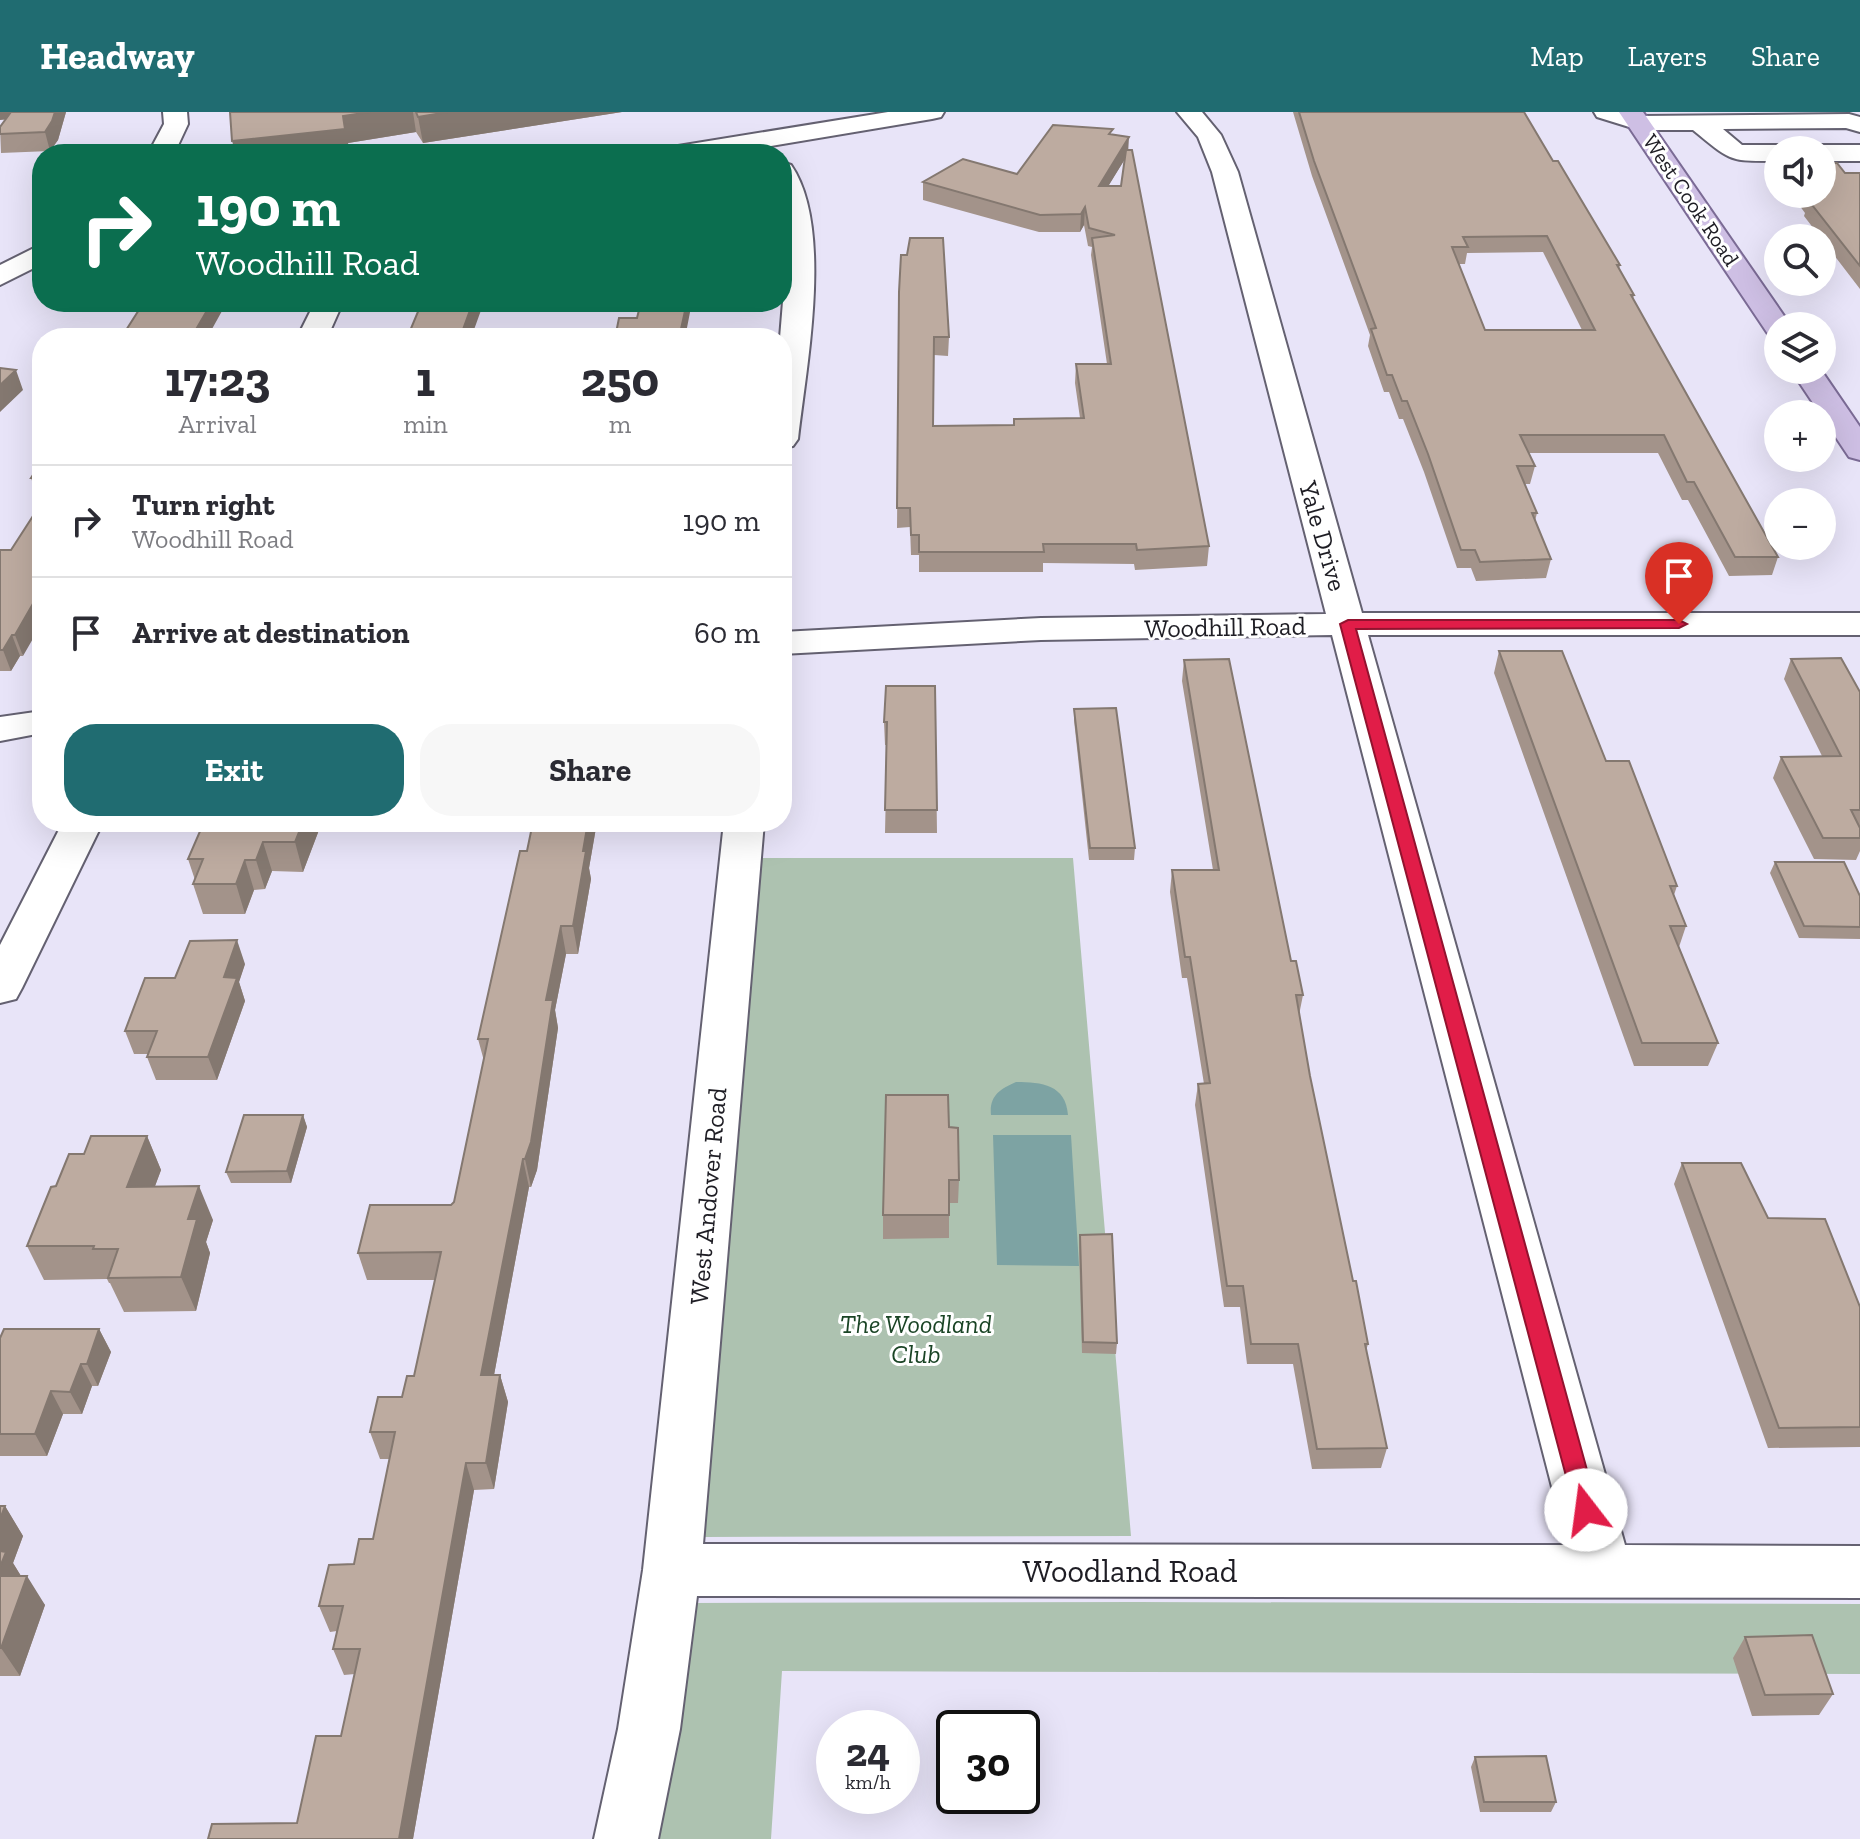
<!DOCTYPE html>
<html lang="en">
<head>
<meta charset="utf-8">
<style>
	:root { --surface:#fff; --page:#f7f7f7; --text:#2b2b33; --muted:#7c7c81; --line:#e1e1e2; --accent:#206c71 }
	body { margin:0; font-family:"Zilla Slab",serif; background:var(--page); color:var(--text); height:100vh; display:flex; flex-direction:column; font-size:30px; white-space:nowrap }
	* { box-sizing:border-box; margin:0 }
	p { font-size:26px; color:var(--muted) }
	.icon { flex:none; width:44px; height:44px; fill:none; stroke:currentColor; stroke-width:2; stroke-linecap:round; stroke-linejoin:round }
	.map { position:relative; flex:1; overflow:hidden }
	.drawer { position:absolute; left:32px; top:216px; width:760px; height:504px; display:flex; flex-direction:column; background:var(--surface); border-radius:32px; box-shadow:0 8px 32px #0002 }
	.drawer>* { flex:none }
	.top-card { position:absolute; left:32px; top:32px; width:760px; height:168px; border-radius:32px; box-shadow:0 8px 32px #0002; background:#0b6e4f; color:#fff; overflow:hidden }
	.controls { position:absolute; left:1764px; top:24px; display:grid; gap:16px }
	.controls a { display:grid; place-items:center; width:72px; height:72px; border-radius:50%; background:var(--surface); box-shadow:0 8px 32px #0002; font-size:40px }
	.speed { position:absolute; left:816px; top:1598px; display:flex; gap:16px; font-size:40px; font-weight:700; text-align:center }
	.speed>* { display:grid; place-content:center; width:104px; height:104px; border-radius:50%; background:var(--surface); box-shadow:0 8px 32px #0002; line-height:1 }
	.speed small { font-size:20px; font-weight:400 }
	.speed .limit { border:4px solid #111; border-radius:12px; background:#fff; color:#111 }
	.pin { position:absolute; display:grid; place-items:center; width:68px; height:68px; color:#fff; margin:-82px -34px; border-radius:50% 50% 50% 0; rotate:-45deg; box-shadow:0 0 8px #0007 }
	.pin .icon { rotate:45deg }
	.me { position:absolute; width:88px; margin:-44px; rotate:345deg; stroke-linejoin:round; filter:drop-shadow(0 0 6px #0008) }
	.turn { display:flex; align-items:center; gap:28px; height:168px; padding:0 32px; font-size:36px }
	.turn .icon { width:104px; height:104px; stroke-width:2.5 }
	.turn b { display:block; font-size:56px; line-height:68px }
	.eta { display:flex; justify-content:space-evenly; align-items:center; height:136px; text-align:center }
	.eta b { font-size:48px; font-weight:800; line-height:56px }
	.primary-button { display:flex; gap:16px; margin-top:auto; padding:16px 32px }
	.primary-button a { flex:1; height:92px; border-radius:32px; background:var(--accent); color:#fff; font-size:32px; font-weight:800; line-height:92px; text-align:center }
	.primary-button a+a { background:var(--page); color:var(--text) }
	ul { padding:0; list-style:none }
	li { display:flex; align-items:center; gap:24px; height:112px; padding:0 32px; border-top:2px solid var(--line) }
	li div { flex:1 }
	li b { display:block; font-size:30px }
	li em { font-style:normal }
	header { display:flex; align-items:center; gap:48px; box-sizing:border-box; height:112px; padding:0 40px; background:var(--accent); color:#fff }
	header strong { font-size:38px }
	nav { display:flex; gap:44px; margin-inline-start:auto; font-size:28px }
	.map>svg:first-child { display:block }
	.green { fill:#adc2b0 }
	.water { fill:#7da3a3 }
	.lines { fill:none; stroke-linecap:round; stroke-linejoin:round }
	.minor-casing { stroke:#646171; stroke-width:4 }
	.major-casing { stroke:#7b6b95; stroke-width:4 }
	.minor { fill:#fff; fill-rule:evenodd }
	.major { fill:#cebfe4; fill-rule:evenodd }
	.wall { fill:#a3938a; fill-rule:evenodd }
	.shaded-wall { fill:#847870 }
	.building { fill:#bdaba0; stroke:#847870; stroke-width:2; fill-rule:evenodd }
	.route { fill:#e11d48; stroke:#92132f; stroke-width:2 }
	.labels { text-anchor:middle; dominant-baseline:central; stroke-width:6; stroke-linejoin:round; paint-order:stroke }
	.far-street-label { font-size:22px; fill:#1e1d24; stroke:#fff }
	.street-label { font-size:26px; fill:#1e1d24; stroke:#fff }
	.park-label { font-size:26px; font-style:italic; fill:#1a4425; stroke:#fff }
	.near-street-label { font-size:32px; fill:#1e1d24; stroke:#fff }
</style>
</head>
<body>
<header>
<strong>Headway</strong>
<nav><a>Map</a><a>Layers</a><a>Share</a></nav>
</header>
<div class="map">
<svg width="1860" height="1727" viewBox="0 0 1860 1727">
	<rect width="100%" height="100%" fill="#e8e4f8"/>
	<!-- green -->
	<path class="green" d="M 761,746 L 1073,746 L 1131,1424 L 704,1425 Z
		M 1136,1490 L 1860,1492 L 1860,1562 L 782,1559 L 771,1727 L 655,1727 L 692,1491 Z"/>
	<!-- water -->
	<path class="water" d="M 1016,970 C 1042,970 1066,973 1068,1003 L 991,1003 C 989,984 1000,977 1016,970 Z
		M 993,1023 L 1071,1023 L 1079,1154 L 997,1153 Z"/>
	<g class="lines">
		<!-- minor casing -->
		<g class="minor-casing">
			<path id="minor" d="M 163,0 L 187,0 L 188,12 L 174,42 L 148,42 L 164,12 Z
				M 888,0 L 944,0 L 941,5 L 932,7 L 723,42 L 665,42 L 669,37 L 678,34 Z
				M 1177,0 L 1202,0 L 1221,23 L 1238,60 L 1362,501 L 1860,501 L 1860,523 L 1368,523 L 1625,1433 L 1860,1434 L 1860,1486 L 697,1484 L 680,1617 L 658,1727 L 594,1727 L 618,1617 L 643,1458 L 724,710 L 764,710 L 703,1432 L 1567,1433 L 1332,523 L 1041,528 L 782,542 L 782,520 L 1041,506 L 1326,502 L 1212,60 L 1198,25 Z
				M 1594,0 L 1630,0 L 1641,4 L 1849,2 L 1860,5 L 1860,20 L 1846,16 L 1723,17 L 1742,33 L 1778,33 L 1788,38 L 1778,38 L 1778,49 C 1728,49 1732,50 1693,18 L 1639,18 L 1597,5 Z
				M 1822,33 L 1860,33 L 1860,49 L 1822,49 L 1822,38 L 1812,38 Z
				M 782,50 L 791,53 C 834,115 806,255 798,327 L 793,334 L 782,336 L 780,226 L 786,153 Z
				M 42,132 L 42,152 L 0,173 L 0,153 Z
				M 315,190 L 343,190 L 327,226 L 297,226 Z
				M 42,599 L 42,621 L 0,629 L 0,605 Z
				M 63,710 L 103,710 L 22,876 L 16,887 L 0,891 L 0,833 Z"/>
		</g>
		<!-- major casing -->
		<g class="major-casing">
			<path id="major" d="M 1619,0 L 1643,0 L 1791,214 L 1778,214 L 1778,225 L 1768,222 Z
				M 1791,258 L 1821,258 L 1860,315 L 1860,348 L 1849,345 Z"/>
		</g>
		<!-- minor -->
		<use href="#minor" class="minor"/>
		<!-- major -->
		<use href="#major" class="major"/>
	</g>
	<!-- wall -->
	<path class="wall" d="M 0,0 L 66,0 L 58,28 L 50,39 L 1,41 L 0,15 L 6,7 Z
		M 230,0 L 622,0 L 423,31 L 416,20 L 348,31 L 350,42 L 236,42 Z
		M 1293,0 L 1524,0 L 1553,49 L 1620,153 L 1619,157 L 1634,183 L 1633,187 L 1778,445 L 1772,463 L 1729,464 L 1688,388 L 1682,388 L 1658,341 L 1529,341 L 1535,354 L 1530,372 L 1525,372 L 1537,401 L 1535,409 L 1551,447 L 1546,466 L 1476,469 L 1471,456 L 1457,456 L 1424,360 L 1403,307 L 1399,307 L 1389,280 L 1384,280 L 1368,234 L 1370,223 L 1312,64 ZM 1543,140 L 1582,218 L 1485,218 L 1459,152 L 1465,152 L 1467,141 Z
		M 1112,23 L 1128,38 L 1209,434 L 1207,454 L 1135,458 L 1134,452 L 1043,451 L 1043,460 L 919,460 L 919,443 L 911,443 L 910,415 L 897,416 L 899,180 L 949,225 L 948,244 L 934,243 L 934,314 L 1014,313 L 1014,307 L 1080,306 L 1075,271 L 1076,252 L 1107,252 L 1091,143 L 1092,135 L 1088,134 L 1084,113 L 1080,120 L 1039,120 L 923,88 L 923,70 L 1017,62 ZM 1125,47 L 1121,74 L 1108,74 Z
		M 1825,51 L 1845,61 L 1860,61 L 1860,177 L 1804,104 L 1805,101 L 1791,82 L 1822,82 Z
		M 42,349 L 42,386 L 38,386 L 31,366 Z
		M 0,438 L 23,544 L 20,544 L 11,559 L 0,559 Z
		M 1499,539 L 1677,774 L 1674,783 L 1686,814 L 1679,835 L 1718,931 L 1708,954 L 1634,954 L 1494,561 Z
		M 1791,547 L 1860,580 L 1860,739 L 1856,748 L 1814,747 L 1773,666 L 1781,645 L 1822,644 L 1784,567 Z
		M 1184,548 L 1303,883 L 1299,903 L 1310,964 L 1353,1169 L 1368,1232 L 1366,1239 L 1387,1336 L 1381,1356 L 1312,1357 L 1293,1252 L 1247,1252 L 1240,1195 L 1224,1195 L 1195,993 L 1198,972 L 1204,972 L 1187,866 L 1182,866 L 1170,780 L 1172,758 L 1213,758 L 1182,569 Z
		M 935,574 L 937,721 L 885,721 L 887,633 L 885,633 L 884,610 Z
		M 1074,597 L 1135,736 L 1134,748 L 1089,748 L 1074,608 Z
		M 322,710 L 303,760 L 272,759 L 265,777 L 254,778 L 245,802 L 203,802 L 193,772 L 195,768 L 188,747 Z
		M 597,710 L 589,756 L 591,767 L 578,842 L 566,842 L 555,898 L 558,916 L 537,1058 L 531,1075 L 529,1075 L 494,1263 L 500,1263 L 508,1290 L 494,1377 L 474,1378 L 413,1727 L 208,1727 L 297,1711 L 341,1624 L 355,1562 L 344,1563 L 333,1537 L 337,1519 L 330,1520 L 319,1494 L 354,1452 L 373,1427 L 390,1347 L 380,1347 L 370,1320 L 402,1285 L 414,1264 L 435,1168 L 367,1168 L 358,1141 L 451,1093 L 454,1090 L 484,949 L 478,927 L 527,739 Z
		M 1775,750 L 1860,784 L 1860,827 L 1799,826 L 1770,761 Z
		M 245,852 L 239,870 L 245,889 L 217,968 L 156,968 L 147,945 L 148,942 L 134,942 L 125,919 L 175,866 Z
		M 303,1003 L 307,1015 L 291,1071 L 231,1071 L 226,1060 Z
		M 949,1015 L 959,1068 L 958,1091 L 949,1091 L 949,1126 L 883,1127 L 883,1103 Z
		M 147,1024 L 161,1058 L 155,1074 L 213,1108 L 206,1130 L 210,1141 L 196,1199 L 124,1200 L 110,1171 L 109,1171 L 107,1167 L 44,1168 L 27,1134 L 56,1074 L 84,1042 Z
		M 1682,1051 L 1768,1106 L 1860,1195 L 1860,1335 L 1768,1336 L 1674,1072 Z
		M 1080,1123 L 1117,1231 L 1116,1242 L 1082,1241 L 1079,1135 Z
		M 99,1217 L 111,1240 L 98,1274 L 92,1274 L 82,1302 L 63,1302 L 47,1344 L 0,1344 L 0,1226 Z
		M 0,1394 L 5,1394 L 23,1424 L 13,1451 L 21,1464 L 45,1493 L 20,1564 L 0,1564 Z
		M 1745,1525 L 1833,1582 L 1819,1603 L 1752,1604 L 1733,1546 Z
		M 1475,1645 L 1556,1690 L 1551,1700 L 1480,1700 L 1471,1655 Z"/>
	<!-- shaded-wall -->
	<path class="shaded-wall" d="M 0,0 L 23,0 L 25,6 L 0,8 Z
		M 55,0 L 66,0 L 58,28 L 50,39 L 45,20 Z
		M 370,0 L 413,0 L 416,20 L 348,31 L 350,42 L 236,42 L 232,29 L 343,4 Z
		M 448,0 L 622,0 L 423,31 L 418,5 Z
		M 1129,25 L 1128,42 L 1098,91 L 1099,74 Z
		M 1085,95 L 1084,113 L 1080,120 L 1081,102 Z
		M 212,190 L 227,190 L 207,226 L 191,226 Z
		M 473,190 L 484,190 L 471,226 L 461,226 L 461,223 Z
		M 687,190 L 692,190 L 685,226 L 679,226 Z
		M 16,258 L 23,278 L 0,300 L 0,273 Z
		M 42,476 L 42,511 L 23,544 L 15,523 Z
		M 12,523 L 20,544 L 11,559 L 3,538 Z
		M 303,710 L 322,710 L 303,760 L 295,730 Z
		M 588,710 L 597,710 L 589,756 L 591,767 L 578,842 L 573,814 L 583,739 Z
		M 263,730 L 272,759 L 265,777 L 256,748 Z
		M 245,748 L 254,778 L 245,802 L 236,772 Z
		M 561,814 L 566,842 L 555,898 L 558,916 L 537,1058 L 531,1075 L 525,1047 L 546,888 Z
		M 237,828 L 245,852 L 239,870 L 245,889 L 217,968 L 208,945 L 224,865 Z
		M 303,1003 L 307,1015 L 291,1071 L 287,1059 Z
		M 147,1024 L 161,1058 L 142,1109 L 127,1075 Z
		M 523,1047 L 529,1075 L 489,1290 L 481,1263 Z
		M 199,1074 L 213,1108 L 206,1130 L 210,1141 L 196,1199 L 181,1165 L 188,1107 Z
		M 99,1217 L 111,1240 L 98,1274 L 87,1252 Z
		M 81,1252 L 92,1274 L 82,1302 L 70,1280 Z
		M 500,1263 L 508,1290 L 494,1377 L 486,1351 Z
		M 51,1279 L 63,1302 L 47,1344 L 35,1322 Z
		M 466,1351 L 474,1378 L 413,1727 L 399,1727 Z
		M 5,1394 L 23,1424 L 13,1451 L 24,1469 L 0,1469 L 0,1407 Z
		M 27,1464 L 45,1493 L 20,1564 L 1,1536 Z"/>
	<!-- building -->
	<path class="building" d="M 11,0 L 55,0 L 52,9 L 45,20 L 0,22 L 0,15 Z
		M 230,0 L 370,0 L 343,4 L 345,17 L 232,29 Z
		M 416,0 L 448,0 L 418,5 Z
		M 1299,0 L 1524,0 L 1553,49 L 1558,49 L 1620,153 L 1617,153 L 1634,183 L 1631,183 L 1778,445 L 1735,445 L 1694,370 L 1687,370 L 1664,323 L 1520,323 L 1535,354 L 1517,354 L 1537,401 L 1532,401 L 1551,447 L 1480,450 L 1475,438 L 1461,438 L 1428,342 L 1407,289 L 1402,289 L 1392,263 L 1387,263 L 1371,217 L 1376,216 L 1314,49 ZM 1547,124 L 1595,218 L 1485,218 L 1452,135 L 1468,135 L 1463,125 Z
		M 1053,13 L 1113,17 L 1109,22 L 1129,25 L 1099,74 L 1121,74 L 1126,38 L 1132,38 L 1209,434 L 1137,438 L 1136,432 L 1043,432 L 1044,440 L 919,440 L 919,423 L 911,423 L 910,396 L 897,396 L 899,180 L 901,143 L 907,143 L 910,126 L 943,126 L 949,225 L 934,225 L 933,314 L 1014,313 L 1014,307 L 1084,306 L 1076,252 L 1111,252 L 1092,126 L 1115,123 L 1089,116 L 1085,95 L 1081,102 L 1040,103 L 923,70 L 963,47 L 1017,62 Z
		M 1822,47 L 1825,51 L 1837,51 L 1845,61 L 1860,61 L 1860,154 L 1809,89 L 1811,89 L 1806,82 L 1822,82 Z
		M 144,190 L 212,190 L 191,226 L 121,226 Z
		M 422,190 L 473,190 L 461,223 L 464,223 L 463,226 L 407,226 Z
		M 641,190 L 687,190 L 679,226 L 615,226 L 619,206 L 637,206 Z
		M 0,256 L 16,258 L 0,273 Z
		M 42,349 L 42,366 L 31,366 Z
		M 42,390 L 42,476 L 15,523 L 12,523 L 3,538 L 0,538 L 0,438 L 11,438 Z
		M 1499,539 L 1562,539 L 1606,649 L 1629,649 L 1677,774 L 1670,774 L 1686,814 L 1670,814 L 1718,931 L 1642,931 Z
		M 1841,546 L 1860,580 L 1860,698 L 1851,698 L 1860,716 L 1860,726 L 1823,726 L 1781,645 L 1841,644 L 1791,547 Z
		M 1229,547 L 1291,849 L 1296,849 L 1303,883 L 1296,883 L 1310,964 L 1353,1169 L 1356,1169 L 1368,1232 L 1365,1232 L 1387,1336 L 1317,1337 L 1298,1232 L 1251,1232 L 1243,1174 L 1227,1174 L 1198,972 L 1210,971 L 1190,845 L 1185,845 L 1172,758 L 1219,758 L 1184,548 Z
		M 886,574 L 935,574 L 937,698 L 885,698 L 887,610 L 884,610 Z
		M 1116,596 L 1135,736 L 1090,736 L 1074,597 Z
		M 204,710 L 303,710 L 295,730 L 263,730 L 256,748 L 245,748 L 236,772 L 193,772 L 203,747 L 188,747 Z
		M 533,710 L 588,710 L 583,739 L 586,739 L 573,814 L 561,814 L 546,888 L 553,888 L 531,1030 L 525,1047 L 523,1047 L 481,1263 L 500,1263 L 486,1351 L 466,1351 L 399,1727 L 208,1727 L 212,1712 L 297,1711 L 316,1624 L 341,1624 L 360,1537 L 333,1537 L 343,1494 L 319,1494 L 329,1453 L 354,1452 L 359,1427 L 373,1427 L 395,1320 L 370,1320 L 378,1285 L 402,1285 L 407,1264 L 414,1264 L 441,1140 L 358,1141 L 370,1093 L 451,1093 L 454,1090 L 488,927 L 478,927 L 520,739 L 527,739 Z
		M 1775,750 L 1844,750 L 1860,784 L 1860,815 L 1804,814 Z
		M 237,828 L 224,865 L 237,866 L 208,945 L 147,945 L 157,919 L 125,919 L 145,866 L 175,866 L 190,829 Z
		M 886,983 L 948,983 L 949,1015 L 958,1016 L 959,1068 L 949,1068 L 949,1103 L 883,1103 Z
		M 244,1003 L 303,1003 L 287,1059 L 226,1060 Z
		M 91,1024 L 147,1024 L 127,1075 L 199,1074 L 188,1107 L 197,1107 L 181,1165 L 108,1166 L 118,1137 L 93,1137 L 94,1134 L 27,1134 L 51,1075 L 56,1074 L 69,1042 L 84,1042 Z
		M 1682,1051 L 1741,1051 L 1768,1106 L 1825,1107 L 1860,1195 L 1860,1315 L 1779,1316 Z
		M 1112,1122 L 1117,1231 L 1083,1230 L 1080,1123 Z
		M 4,1217 L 99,1217 L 87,1252 L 81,1252 L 70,1280 L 51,1279 L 35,1322 L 0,1322 L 0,1226 Z
		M 0,1394 L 5,1394 L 0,1407 Z
		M 0,1439 L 6,1440 L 0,1455 Z
		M 0,1464 L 27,1464 L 1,1536 L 0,1536 Z
		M 1812,1523 L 1833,1582 L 1765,1583 L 1745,1525 Z
		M 1546,1644 L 1556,1690 L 1484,1690 L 1475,1645 Z"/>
	<!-- route -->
	<path class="route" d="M 1348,508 L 1679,508 L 1687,512 L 1679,516 L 1356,517 L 1598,1398 L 1594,1405 L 1586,1408 L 1578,1405 L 1575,1398 L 1340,512 Z"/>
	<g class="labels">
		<!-- far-street labels -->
		<g class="far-street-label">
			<text transform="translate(1691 88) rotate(56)">West Cook Road</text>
		</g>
		<!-- street labels -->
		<g class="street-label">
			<text transform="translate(1323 424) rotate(74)">Yale Drive</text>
			<text transform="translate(1225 515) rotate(-1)">Woodhill Road</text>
			<text transform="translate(708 1084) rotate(-85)">West Andover Road</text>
		</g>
		<!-- park labels -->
		<g class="park-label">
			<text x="916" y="1212">The Woodland<tspan x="916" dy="30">Club</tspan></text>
		</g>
		<!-- near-street labels -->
		<g class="near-street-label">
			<text x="1130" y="1459">Woodland Road</text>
		</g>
	</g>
</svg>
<div class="controls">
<a><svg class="icon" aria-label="sound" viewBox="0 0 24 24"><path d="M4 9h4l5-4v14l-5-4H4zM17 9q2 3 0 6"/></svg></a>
<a><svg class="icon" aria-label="search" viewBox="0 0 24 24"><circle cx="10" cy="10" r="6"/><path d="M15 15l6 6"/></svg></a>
<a><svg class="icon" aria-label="layers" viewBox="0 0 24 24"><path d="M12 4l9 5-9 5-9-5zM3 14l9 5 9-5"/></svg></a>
<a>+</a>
<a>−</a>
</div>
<div class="speed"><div>24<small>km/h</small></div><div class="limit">30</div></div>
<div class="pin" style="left:1679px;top:512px;background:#d93025"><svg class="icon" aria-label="arrive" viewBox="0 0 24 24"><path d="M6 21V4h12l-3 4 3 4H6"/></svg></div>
<svg class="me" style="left:1586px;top:1398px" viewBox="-20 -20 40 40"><circle r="19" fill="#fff"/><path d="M0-13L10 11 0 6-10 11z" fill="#e11d48"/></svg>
<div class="top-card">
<div class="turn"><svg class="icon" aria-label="right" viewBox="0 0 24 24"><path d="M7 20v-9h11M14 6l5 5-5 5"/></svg><div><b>190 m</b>Woodhill Road</div></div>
</div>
<section class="drawer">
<div class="eta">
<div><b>17:23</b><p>Arrival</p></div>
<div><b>1</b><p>min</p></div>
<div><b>250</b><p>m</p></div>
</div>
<ul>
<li><svg class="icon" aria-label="right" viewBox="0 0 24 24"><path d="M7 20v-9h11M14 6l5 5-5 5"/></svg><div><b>Turn right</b><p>Woodhill Road</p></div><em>190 m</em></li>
<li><svg class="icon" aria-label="arrive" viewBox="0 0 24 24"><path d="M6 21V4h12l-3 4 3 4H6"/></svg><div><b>Arrive at destination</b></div><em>60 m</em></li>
</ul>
<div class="primary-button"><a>Exit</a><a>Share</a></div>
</section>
</div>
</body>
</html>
